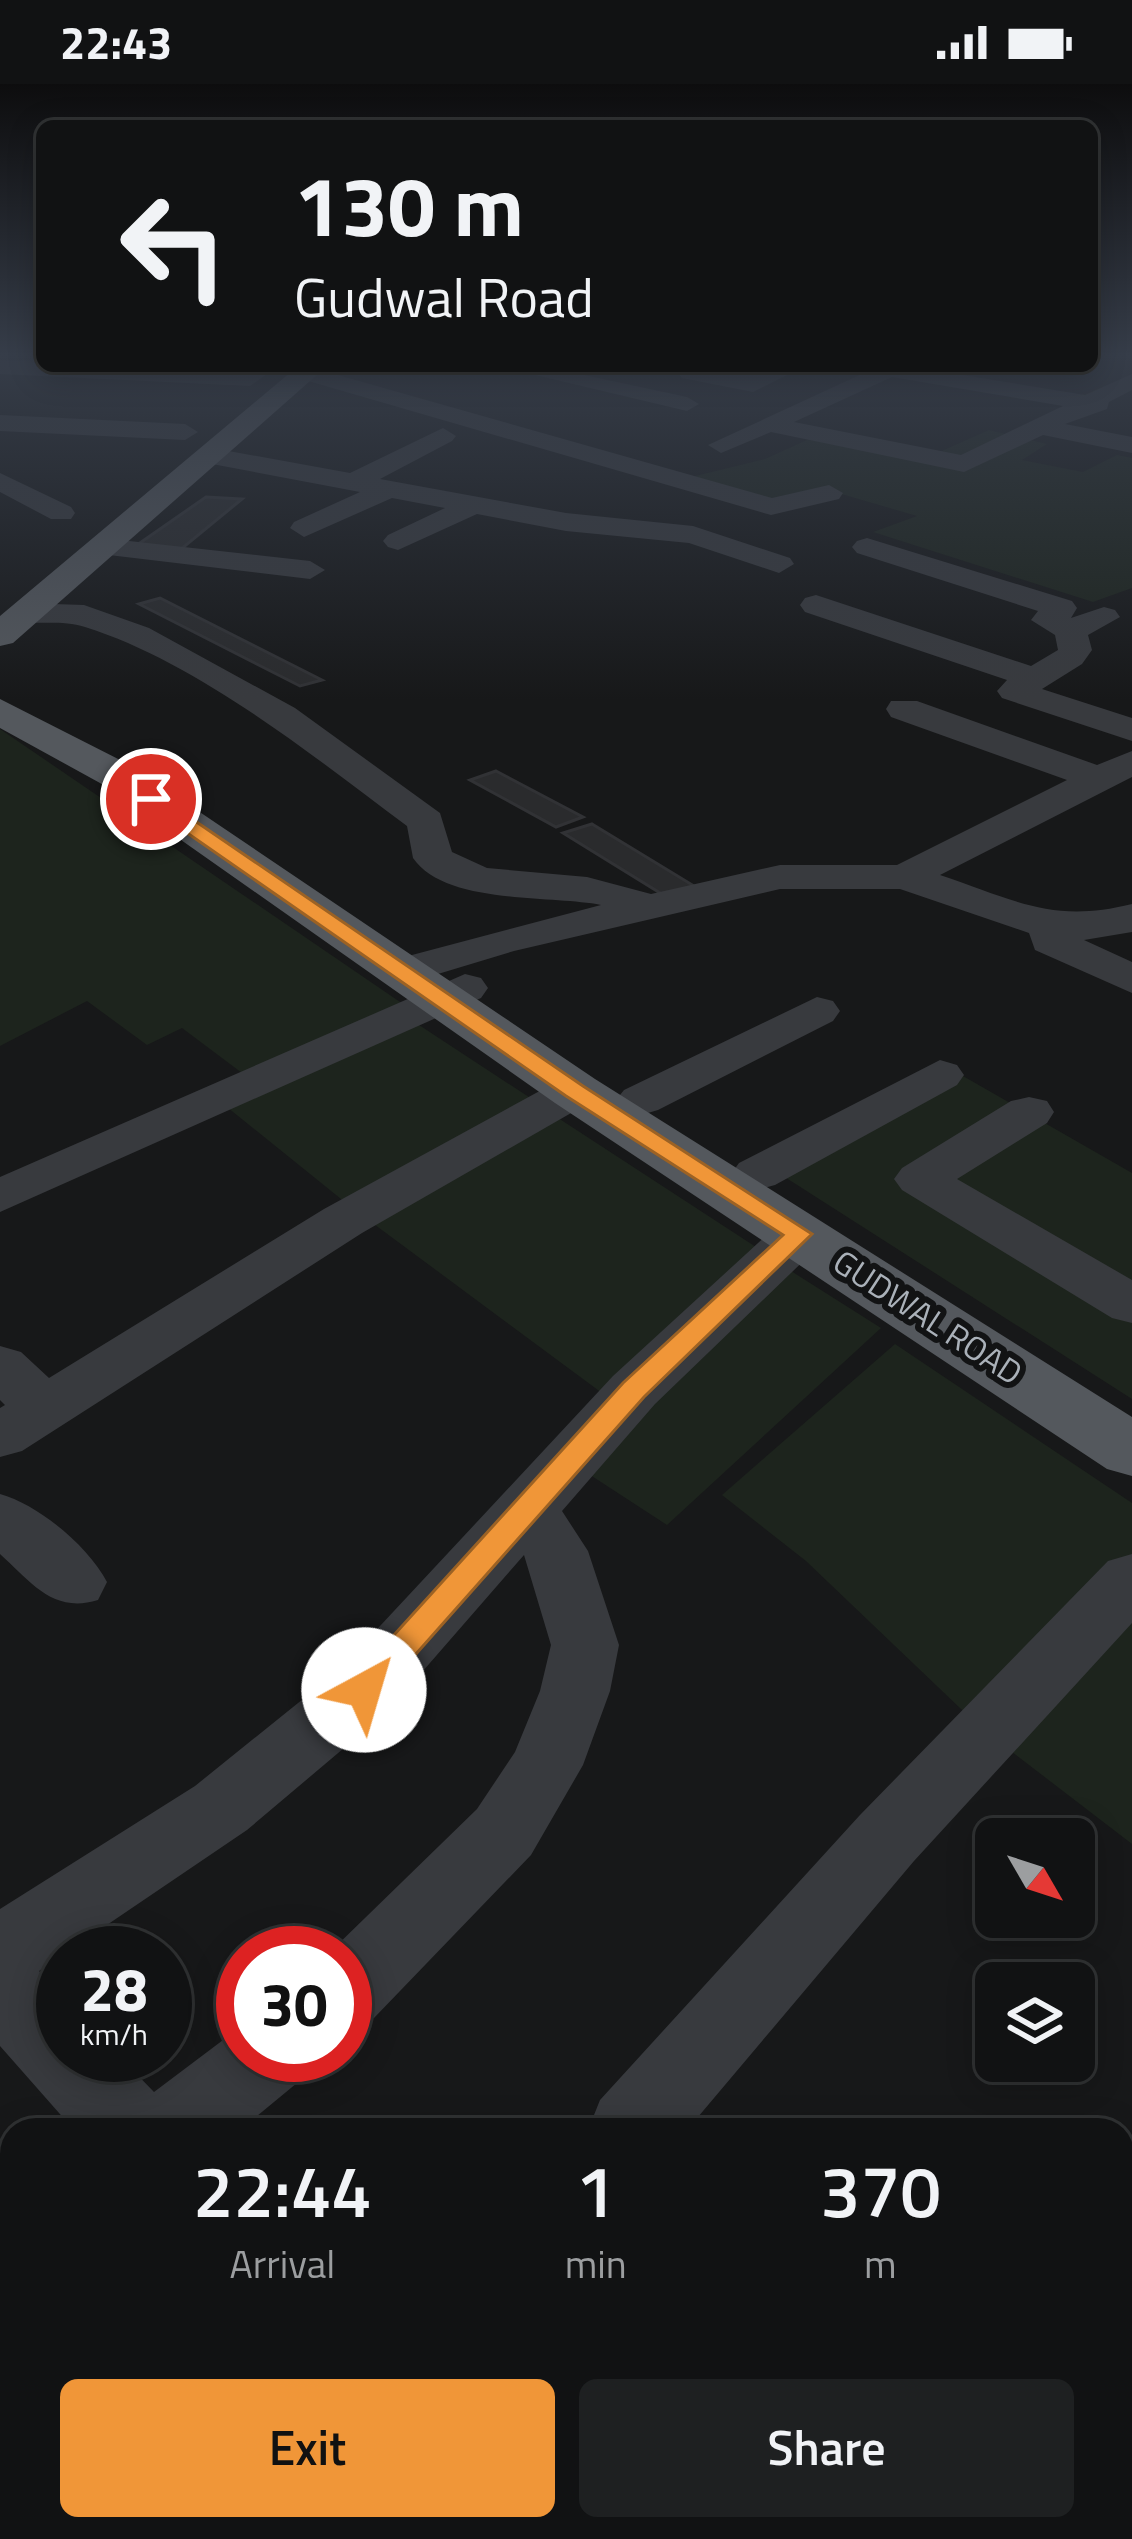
<!DOCTYPE html>
<html lang="en">
<head>
<meta charset="utf-8">
<style>
	:root { --surface:#111213; --page:#1e2021; --text:#f1f3f6; --muted:#9c9ea0; --line:#303233; --accent:#f09638 }
	body { margin:0; font-family:"Titillium Web",sans-serif; background:var(--page); color:var(--text); height:100vh; display:flex; flex-direction:column; font-size:45px; white-space:nowrap }
	* { box-sizing:border-box; margin:0 }
	p { font-size:39px; color:var(--muted) }
	.icon { flex:none; width:66px; height:66px; fill:none; stroke:currentColor; stroke-width:2; stroke-linecap:round; stroke-linejoin:round }
	.map { position:relative; flex:1; overflow:hidden }
	.panel { position:absolute; left:0px; top:2034px; width:1134px; height:423px; display:flex; flex-direction:column; background:var(--surface); border-radius:36px 36px 0 0; box-shadow:0 6px 30px #0003,0 0 0 3px var(--line) }
	.panel>* { flex:none }
	.hud { position:absolute; left:36px; top:36px; width:1062px; height:252px; border-radius:18px; box-shadow:0 6px 30px #0003,0 0 0 3px var(--line); background:#111213; color:var(--text); overflow:hidden }
	.needle { width:78px; rotate:129deg }
	.buttons { position:absolute; left:975px; top:1734px; display:grid; gap:24px }
	.buttons a { display:grid; place-items:center; width:120px; height:120px; border-radius:18px; background:var(--surface); box-shadow:0 6px 30px #0003,0 0 0 3px var(--line); font-size:60px }
	.speed { position:absolute; left:36px; top:1842px; display:flex; gap:24px; font-size:60px; font-weight:700; text-align:center }
	.speed>* { display:grid; place-content:center; width:156px; height:156px; border-radius:50%; background:var(--surface); box-shadow:0 6px 30px #0003,0 0 0 3px var(--line); line-height:1 }
	.speed small { font-size:30px; font-weight:400 }
	.speed .limit { border:18px solid #d22; background:#fff; color:#111 }
	.pin { position:absolute; display:grid; place-items:center; width:102px; height:102px; color:#fff; margin:-51px; border:6px solid #fff; border-radius:50%; box-shadow:0 3px 12px #0007 }
	.me { position:absolute; width:132px; margin:-66px; rotate:39deg; stroke-linejoin:round; filter:drop-shadow(0 0 9px #0008) }
	.turn { display:flex; align-items:center; gap:42px; height:252px; padding:0 60px; font-size:54px }
	.turn .icon { width:156px; height:156px; stroke-width:2.5 }
	.turn b { display:block; font-size:84px; line-height:102px }
	.eta { display:flex; justify-content:space-evenly; align-items:center; height:204px; text-align:center }
	.eta b { font-size:72px; font-weight:600; line-height:84px }
	.cta { display:flex; gap:24px; margin-top:auto; padding:24px 60px }
	.cta a { flex:1; height:138px; border-radius:18px; background:var(--accent); color:#111; font-size:48px; font-weight:600; line-height:138px; text-align:center }
	.cta a+a { background:var(--page); color:var(--text) }
	.status { display:flex; justify-content:space-between; align-items:center; height:84px; padding:0 60px; background:var(--surface); direction:ltr }
	.status svg { height:33px; fill:currentColor }
	.map>svg:first-child { display:block }
	.green { fill:#1d241d }
	.building { fill:#2a2b2d; stroke:#313235; stroke-width:3 }
	.lines { fill:none; stroke-linecap:round; stroke-linejoin:round }
	.minor { fill:#383a3e; fill-rule:evenodd }
	.major { fill:#54585d; fill-rule:evenodd }
	.route { fill:#f09638; stroke:#9c6224; stroke-width:3 }
	.labels { text-anchor:middle; dominant-baseline:central; stroke-width:12; stroke-linejoin:round; paint-order:stroke }
	.street-label { font-size:33px; fill:#aab1b9; stroke:#121314 }
</style>
</head>
<body>
<div class="status"><b>22:43</b><svg viewBox="0 0 49 12"><path d="M0 12V9h3v3zM5 12V6h3v6zM10 12V3h3v9zM15 12V0h3v12zM26 1h20v11H26zM47 4h2v5h-2z"/></svg></div>
<div class="map">
<svg width="1132" height="2455" viewBox="0 0 1132 2455">
	<rect width="100%" height="100%" fill="#171819"/>
	<!-- green -->
	<path class="green" d="M 989,346 L 1047,360 L 1022,376 L 1083,388 L 1117,371 L 1132,374 L 1132,504 L 1093,518 L 873,448 L 917,432 L 831,407 L 773,420 L 687,394 L 765,375 L 818,351 L 926,374 Z
		M 0,645 L 403,920 L 250,995 L 182,944 L 147,961 L 87,917 L 0,962 Z
		M 416,939 L 541,1021 L 346,1119 L 222,1019 Z
		M 963,992 L 1132,1089 L 1132,1315 L 780,1090 Z
		M 552,1030 L 765,1169 L 606,1312 L 363,1132 Z
		M 780,1180 L 881,1244 L 667,1441 L 581,1385 Z
		M 895,1260 L 1132,1419 L 1132,1480 L 983,1646 L 806,1477 L 722,1411 Z
		M 1132,1514 L 1132,1760 L 999,1658 Z"/>
	<!-- building -->
	<path class="building" d="M 206,413 L 242,415 L 180,466 L 137,461 Z
		M 160,514 L 322,596 L 300,602 L 139,520 Z
		M 496,687 L 583,733 L 556,743 L 470,696 Z
		M 592,740 L 699,805 L 670,815 L 563,749 Z"/>
	<g class="lines">
		<!-- minor -->
		<path class="minor" d="M 0,276 L 245,288 L 252,282 L 278,282 L 250,302 L 0,290 Z
			M 306,282 L 772,414 L 829,401 L 843,409 L 839,415 L 771,431 L 298,294 L 298,284 Z
			M 497,282 L 542,282 L 687,313 L 699,320 L 687,327 Z
			M 687,282 L 720,282 L 716,287 C 749,293 771,282 805,282 L 753,308 L 682,294 L 678,289 Z
			M 853,282 L 908,282 L 1085,311 L 1132,290 L 1132,306 L 1109,318 L 1107,325 L 1065,340 L 1132,353 L 1132,369 L 1043,351 L 964,388 L 771,348 L 721,369 L 708,361 L 864,289 ZM 892,293 L 1063,322 L 961,371 L 794,338 Z
			M 0,331 L 185,340 L 198,348 L 185,356 L 0,347 Z
			M 443,344 L 456,352 L 452,357 L 380,395 L 566,429 L 693,442 L 790,474 L 794,480 L 779,489 L 689,459 L 566,447 L 477,430 L 398,466 L 388,463 L 383,457 L 388,451 L 445,424 L 392,414 L 304,453 L 290,444 L 294,438 L 360,408 L 212,380 L 199,372 L 212,364 L 350,389 Z
			M 0,389 L 71,423 L 75,429 L 71,435 L 51,435 L 0,408 Z
			M 102,454 L 310,477 L 325,486 L 310,495 L 92,469 L 87,463 L 92,457 Z
			M 867,454 L 1072,517 L 1077,524 L 1071,534 L 1104,523 L 1115,526 L 1120,533 L 1088,551 L 1092,566 L 1082,580 L 1042,605 L 1132,634 L 1132,657 L 1002,614 L 997,607 L 1007,596 L 805,528 L 800,521 L 805,514 L 816,511 L 1031,582 L 1058,566 L 1055,551 L 1031,536 L 1038,527 L 857,469 L 852,463 L 857,457 Z
			M 23,519 L 84,521 L 149,544 L 295,624 L 440,729 L 452,768 L 487,784 L 587,793 L 651,810 L 780,781 L 897,781 L 1067,696 L 891,633 L 886,625 L 891,617 L 917,617 L 1097,681 L 1132,667 L 1132,693 L 940,791 C 1015,816 1052,840 1132,820 L 1132,848 L 1084,856 L 1132,878 L 1132,909 L 1035,866 L 1029,849 L 900,805 L 780,805 L 514,867 L 428,893 L 412,889 L 406,880 L 412,871 L 601,821 C 550,811 445,821 413,774 L 407,742 C 313,672 197,578 85,543 C 62,535 36,542 12,536 L 7,529 Z
			M 465,890 L 481,894 L 488,904 L 481,914 L 0,1128 L 0,1093 Z
			M 817,913 L 833,917 L 840,927 L 833,937 L 658,1026 L 641,1031 L 624,1026 L 616,1016 L 624,1006 Z
			M 940,976 L 957,981 L 964,991 L 957,1001 L 775,1101 L 757,1106 L 739,1101 L 731,1090 L 739,1079 Z
			M 575,992 L 592,997 L 600,1007 L 592,1017 L 362,1149 L 22,1367 L 0,1373 L 0,1324 L 5,1321 L 0,1316 L 0,1262 L 21,1268 L 49,1294 L 324,1125 L 558,997 Z
			M 1029,1013 L 1047,1017 L 1054,1028 L 1047,1039 L 957,1095 L 1132,1196 L 1132,1239 L 1112,1234 L 902,1106 L 894,1095 L 902,1084 L 1011,1017 Z
			M 800,1133 L 819,1138 L 827,1150 L 819,1162 L 655,1320 L 562,1427 L 588,1467 L 619,1561 L 610,1607 L 583,1681 L 531,1771 L 374,1934 L 345,1945 L 345,1869 L 329,1869 L 477,1725 L 515,1668 L 540,1607 L 551,1561 L 524,1471 L 389,1626 L 247,1746 L 39,1887 L 63,1913 L 63,1971 L 118,1971 L 154,2008 L 243,1941 L 243,1971 L 309,1971 L 297,1999 L 240,2046 L 74,2046 L 0,1962 L 0,1825 L 195,1702 L 339,1586 L 613,1292 L 781,1138 Z
			M 0,1410 C 39,1421 88,1462 107,1498 L 98,1516 C 53,1530 31,1498 0,1470 Z
			M 1132,1470 L 1132,1539 L 914,1777 L 687,2046 L 588,2046 L 600,2016 L 860,1731 L 1108,1477 Z
			M 226,2445 L 330,2445 L 326,2455 L 222,2455 Z"/>
		<!-- major -->
		<path class="major" d="M 298,282 L 327,282 L 13,559 L 0,562 L 0,532 Z
			M 0,615 L 130,681 L 595,995 L 1132,1333 L 1132,1392 L 1107,1385 L 555,1019 L 100,699 L 0,644 Z"/>
	</g>
	<!-- sky -->
	<linearGradient id="sky" x2="0" y2="1"><stop stop-color="#0d0d0e"/><stop offset="0.44" stop-color="#363d49"/><stop offset="1" stop-color="#363d49" stop-opacity="0"/></linearGradient>
	<rect width="1132" height="616" fill="url(#sky)"/>
	<!-- route -->
	<path class="route" d="M 144,711 L 157,711 L 583,1002 L 812,1150 L 644,1313 L 376,1615 L 353,1615 L 348,1606 L 353,1596 L 623,1299 L 783,1151 L 566,1012 L 144,719 Z"/>
	<g class="labels">
		<!-- street labels -->
		<g class="street-label">
			<text transform="translate(928 1233) rotate(33)">GUDWAL ROAD</text>
		</g>
	</g>
</svg>
<div class="buttons">
<a><svg class="needle" viewBox="-14 -14 28 28"><path d="M0-13l5 13h-10z" fill="#e53935"/><path d="M0 13l5-13h-10z" fill="#9c9ea0"/></svg></a>
<a><svg class="icon" aria-label="layers" viewBox="0 0 24 24"><path d="M12 4l9 5-9 5-9-5zM3 14l9 5 9-5"/></svg></a>
</div>
<div class="speed"><div>28<small>km/h</small></div><div class="limit">30</div></div>
<div class="pin" style="left:151px;top:715px;background:#d93025"><svg class="icon" aria-label="arrive" viewBox="0 0 24 24"><path d="M6 21V4h12l-3 4 3 4H6"/></svg></div>
<svg class="me" style="left:364px;top:1606px" viewBox="-20 -20 40 40"><circle r="19" fill="#fff"/><path d="M0-13L10 11 0 6-10 11z" fill="#f09638"/></svg>
<div class="hud">
<div class="turn"><svg class="icon" aria-label="left" viewBox="0 0 24 24"><path d="M17 20v-9H6M10 6l-5 5 5 5"/></svg><div><b>130 m</b>Gudwal Road</div></div>
</div>
<section class="panel">
<div class="eta">
<div><b>22:44</b><p>Arrival</p></div>
<div><b>1</b><p>min</p></div>
<div><b>370</b><p>m</p></div>
</div>
<div class="cta"><a>Exit</a><a>Share</a></div>
</section>
</div>
</body>
</html>
